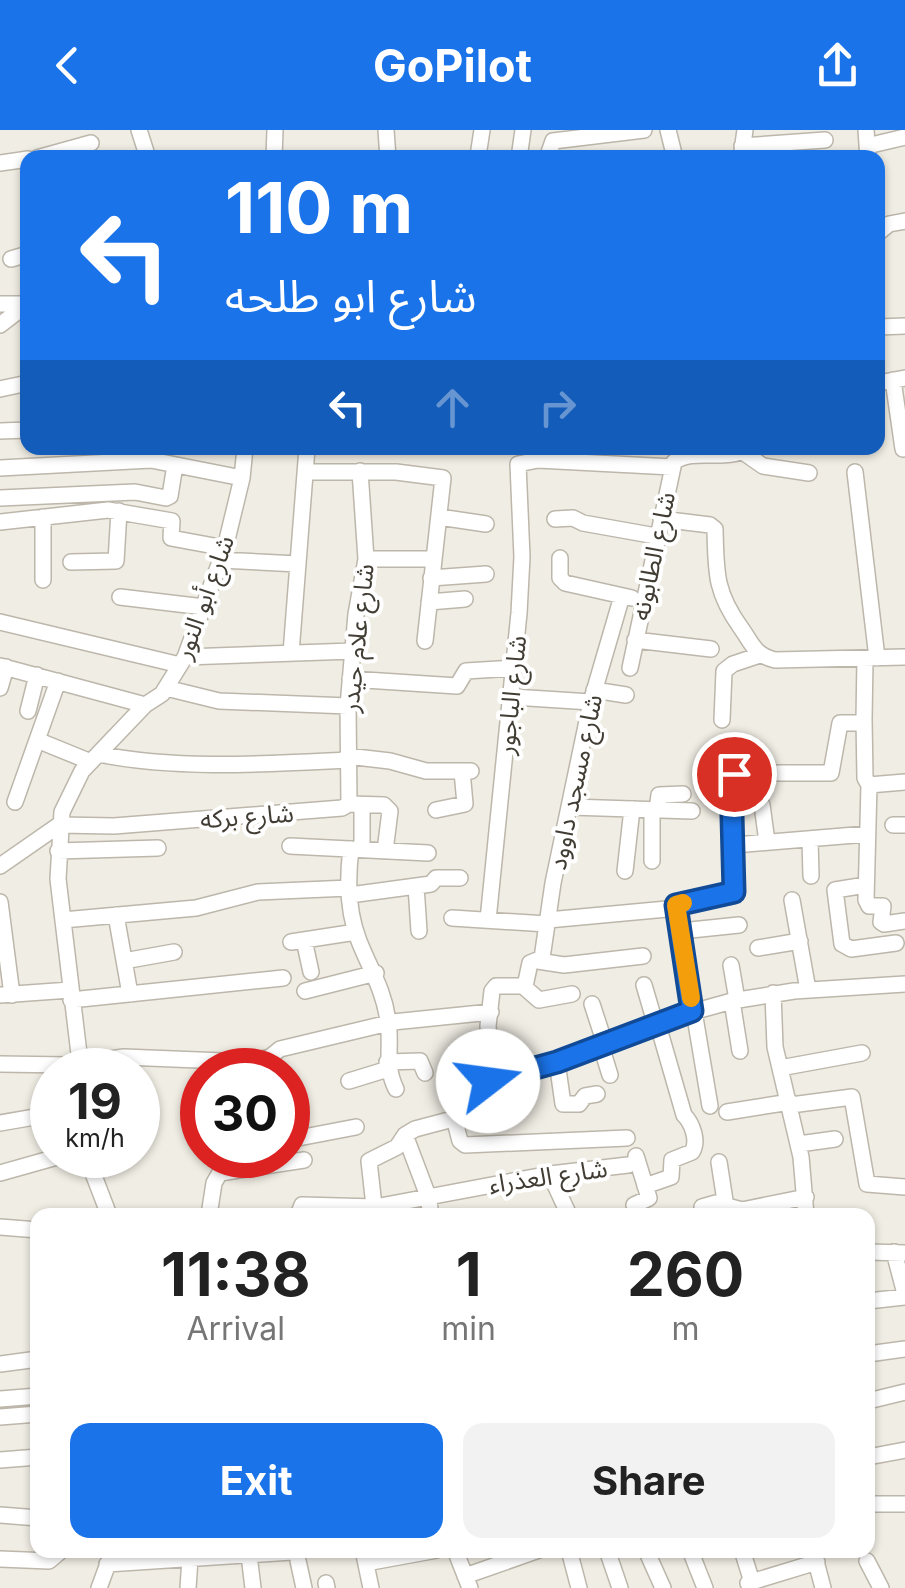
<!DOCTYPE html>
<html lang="en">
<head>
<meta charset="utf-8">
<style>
	:root { --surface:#fff; --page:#f2f2f2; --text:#222; --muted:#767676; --accent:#1a73e8 }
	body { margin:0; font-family:Inter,"Noto Sans Arabic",sans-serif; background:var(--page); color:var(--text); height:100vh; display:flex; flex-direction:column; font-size:38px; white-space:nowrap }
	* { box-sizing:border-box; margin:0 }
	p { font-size:32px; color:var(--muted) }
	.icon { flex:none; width:55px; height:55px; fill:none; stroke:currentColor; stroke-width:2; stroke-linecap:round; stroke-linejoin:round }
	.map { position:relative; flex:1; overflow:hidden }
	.panel { position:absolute; left:30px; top:1078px; width:845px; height:350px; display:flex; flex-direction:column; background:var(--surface); border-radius:20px; box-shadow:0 2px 8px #0004 }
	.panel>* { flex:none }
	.banner { position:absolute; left:20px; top:20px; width:865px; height:305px; border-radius:20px; box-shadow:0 2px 8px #0004; background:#1a73e8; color:#fff; overflow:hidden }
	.speed { position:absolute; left:30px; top:918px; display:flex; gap:20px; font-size:50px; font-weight:700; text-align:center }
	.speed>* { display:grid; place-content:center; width:130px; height:130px; border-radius:50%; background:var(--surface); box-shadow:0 2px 8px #0004; line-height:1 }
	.speed small { font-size:25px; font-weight:400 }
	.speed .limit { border:15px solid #d22; background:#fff; color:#111 }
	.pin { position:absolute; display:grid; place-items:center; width:85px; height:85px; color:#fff; margin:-42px; border:5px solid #fff; border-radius:50%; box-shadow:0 2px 10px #0007 }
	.me { position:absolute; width:110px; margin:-55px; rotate:75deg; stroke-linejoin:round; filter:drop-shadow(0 0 8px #0008) }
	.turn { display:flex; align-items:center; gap:35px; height:210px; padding:0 40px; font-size:45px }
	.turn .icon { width:130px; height:130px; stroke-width:2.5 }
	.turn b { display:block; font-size:70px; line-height:85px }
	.lanes { display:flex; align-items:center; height:95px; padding:0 40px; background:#0003; justify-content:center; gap:50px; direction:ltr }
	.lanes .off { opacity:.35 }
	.eta { display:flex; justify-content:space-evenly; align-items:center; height:170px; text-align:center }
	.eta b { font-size:60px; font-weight:700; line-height:70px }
	.action { display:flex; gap:20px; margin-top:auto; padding:20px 40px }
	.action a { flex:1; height:115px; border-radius:20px; background:var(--accent); color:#fff; font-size:40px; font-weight:700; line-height:115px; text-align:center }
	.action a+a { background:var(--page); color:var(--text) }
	header { display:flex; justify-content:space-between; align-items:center; height:130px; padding:0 40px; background:var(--accent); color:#fff; font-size:45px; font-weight:700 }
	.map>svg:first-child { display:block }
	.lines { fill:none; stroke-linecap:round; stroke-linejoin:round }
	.minor-casing { stroke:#bdb7ab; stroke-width:18 }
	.minor { stroke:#fff; stroke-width:15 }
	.route-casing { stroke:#114b97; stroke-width:25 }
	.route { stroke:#1a73e8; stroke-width:18 }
	.slow { stroke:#f59e0b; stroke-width:18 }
	.labels { text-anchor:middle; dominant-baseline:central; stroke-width:8; stroke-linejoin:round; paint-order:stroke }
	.street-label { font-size:25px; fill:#413d34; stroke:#fff }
</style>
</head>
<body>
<header><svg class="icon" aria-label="back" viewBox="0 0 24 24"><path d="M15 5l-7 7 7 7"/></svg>GoPilot<svg class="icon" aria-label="share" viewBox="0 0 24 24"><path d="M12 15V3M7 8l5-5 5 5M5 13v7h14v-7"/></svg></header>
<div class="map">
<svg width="905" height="1458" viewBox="0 0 905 1458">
	<rect width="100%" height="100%" fill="#f0ede4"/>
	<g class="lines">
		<!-- minor casing -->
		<g class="minor-casing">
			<path id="minor" d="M 139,0 L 148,28
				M 386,0 L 388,28
				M 668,0 L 675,28
				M 866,0 L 868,28
				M 742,16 L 825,10
				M 867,16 L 905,7
				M 478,26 L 482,0
				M 37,28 L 91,13
				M 274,28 L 275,0
				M 519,28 L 523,0
				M 547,28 L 553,11 L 644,0
				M 741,28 L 745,0
				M 0,33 L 28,29
				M 878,103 L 889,94 L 905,91
				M 11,129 L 28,124
				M 0,174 L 28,174
				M 0,195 L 26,175
				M 878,197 L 905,196
				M 893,250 L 903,319
				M 878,253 L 905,248
				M 0,259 L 28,253
				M 0,301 L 28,300
				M 743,322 L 763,336 L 809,343
				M 0,338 L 151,330 L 242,348
				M 306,342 L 396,342 L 443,348 L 425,511
				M 855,342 L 877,528
				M 0,368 L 135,362 L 166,368 L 170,366 L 175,335
				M 43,387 L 43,450
				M 439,387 L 486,394
				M 555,389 L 573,388 L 583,393 L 656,406
				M 661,389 L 710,395 L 715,399 C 716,442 715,462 741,498 C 752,513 754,525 775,530 L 905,527
				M 0,392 L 108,380 L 172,391 L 171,408 L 225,418
				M 560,428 L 560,448 L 565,453 L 632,468
				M 366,429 L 432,429
				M 220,430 L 298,434
				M 71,432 L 116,431 L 119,381
				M 431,448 L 486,444
				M 120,467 L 204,477
				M 429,472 L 465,469
				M 0,492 L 180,535
				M 635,510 L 711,519
				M 291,523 L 307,318
				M 185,527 L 352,521
				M 0,536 L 145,575
				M 630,538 L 674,332 C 694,317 726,333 748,318
				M 350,549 L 457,556 L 466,541 L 515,538
				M 0,558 L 6,537
				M 166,558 L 219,571 L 348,576
				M 594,560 L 626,565
				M 513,567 L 591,572
				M 28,581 L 37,545
				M 864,589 L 865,648 L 869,655
				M 722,590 L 724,541 L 733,534 L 760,525
				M 37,610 L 91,632
				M 98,624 C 179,640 265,634 347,630
				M 347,626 L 390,631 L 426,641 L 471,641
				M 905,652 L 869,655 L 866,770 L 869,776 L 883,776 L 881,792 L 884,794 L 905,791
				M 15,672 L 58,551
				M 349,674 L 348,576 L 356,484 L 366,429 L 360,341
				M 362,675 L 362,719
				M 762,675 L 767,712
				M 571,677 L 692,681
				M 436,680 L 465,674 L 462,641
				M 657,680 L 659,665 L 683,664
				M 59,695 L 114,696 L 342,678 L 349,674 L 384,675 L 390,681 L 385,721
				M 893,695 L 905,695
				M 810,709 L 811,746
				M 290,716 L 428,723
				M 733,716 L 732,647 L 737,643 L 831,643 L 840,593 L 860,593 L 864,589 L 865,529
				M 351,719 C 347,749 348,783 359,811 C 370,839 384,860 388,891 C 392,915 384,935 396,959
				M 58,721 L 158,718
				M 652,731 L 652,680
				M 0,736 L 59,695
				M 625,741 L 632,679
				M 866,755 L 835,760 L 842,814 L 851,819 L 896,813
				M 416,756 L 419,801
				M 350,765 L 431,754 L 436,748 L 460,748
				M 792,770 L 808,860
				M 0,772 L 12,865
				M 676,775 L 710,976
				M 116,785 L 130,864
				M 452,788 L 547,794
				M 63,790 L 196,778 L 258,762 L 349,758
				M 488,790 L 519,483 L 522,427 L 518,334 L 538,330 L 672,337
				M 548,790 L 667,779 L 683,773 L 732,766 C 740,750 726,729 735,715 L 867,704
				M 681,801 L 739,795
				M 304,810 L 311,842
				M 291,812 L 356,802
				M 758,818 L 800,811
				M 124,831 L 174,822
				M 538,831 L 564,835 L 643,826
				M 731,835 L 737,870
				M 644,855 L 656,896
				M 523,856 L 539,870 L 572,864
				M 305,861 L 376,843
				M 773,863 L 775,917 L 801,1027 L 806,1085
				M 0,865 L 70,860
				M 71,870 L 283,848
				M 732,871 L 740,921
				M 592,874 L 605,914
				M 601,916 L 610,945
				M 80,932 L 58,749 L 62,682 L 82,641 L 145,575 L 162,564 L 185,527 L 225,418 L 242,348 L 245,318
				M 387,932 L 420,931 L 425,943
				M 557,932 L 563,974 L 579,974 L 585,966 L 597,964
				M 0,934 L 67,935 L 124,927 L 248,932 L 270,927 L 280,919 L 393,892 L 491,882
				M 466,937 L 491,932
				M 780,938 L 862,923
				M 492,949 L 557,932 L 664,890 L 732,871 L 794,861 L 905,854
				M 349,951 L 388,939
				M 791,975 L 852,967 L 867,1054 L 905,1057
				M 727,982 L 790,972
				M 454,988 L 460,1011 L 465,1015 L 627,1008
				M 0,993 L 52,984
				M 405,1005 L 428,1066 L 431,1085
				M 288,1010 L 356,997
				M 799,1014 L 835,1009
				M 86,1025 L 109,1085
				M 636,1026 L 649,1068 L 634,1075 L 637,1085
				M 719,1032 L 726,1077
				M 0,1043 L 64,1025
				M 220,1043 L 304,1030
				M 550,1044 L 569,1085
				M 645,1056 L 671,1047 L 672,1030 L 692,1022 C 699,1011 692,993 684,985 L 658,895
				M 702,1077 L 716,1073 L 742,1080 L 806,1067
				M 209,1085 L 214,1053 L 222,1039 L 222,1025
				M 298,1085 L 302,1075 L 375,1077 L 550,1044 L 628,1035
				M 375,1085 L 369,1031 L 397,1017 L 405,1005 L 415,999 L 483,981 L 485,953 L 492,949 L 488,896 L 492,861 L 496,856 L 525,856 L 530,833 L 542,828 L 553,753 L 591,572 L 622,466
				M 0,1097 L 38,1100
				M 868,1122 L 905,1123
				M 894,1122 L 905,1164
				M 868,1171 L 905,1167
				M 868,1224 L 905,1219
				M 0,1234 L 38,1229
				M 0,1269 L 38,1266
				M 868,1271 L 905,1262
				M 0,1287 L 38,1284
				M 868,1327 L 905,1320
				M 0,1330 L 38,1327
				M 872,1374 L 905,1374
				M 0,1385 L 38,1388
				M 363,1420 L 371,1458
				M 455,1420 L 470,1458
				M 569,1420 L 579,1458
				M 607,1420 L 620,1458
				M 646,1420 L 663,1458
				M 690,1420 L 705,1458
				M 742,1420 L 752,1452
				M 813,1420 L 823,1458
				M 249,1425 L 253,1458
				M 0,1429 L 49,1431 L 62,1420
				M 867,1431 L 881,1458
				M 366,1433 L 437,1420
				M 107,1434 L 292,1422 L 297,1426 L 304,1458
				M 465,1446 L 539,1420
				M 326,1453 L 327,1458
				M 748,1453 L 817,1432
				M 99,1458 L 113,1420
				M 188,1458 L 190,1429"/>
		</g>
		<!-- minor -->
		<use href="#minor" class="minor"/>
	</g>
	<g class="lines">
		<!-- route casing -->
		<g class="route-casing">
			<path id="route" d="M 488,951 L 557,932 L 692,881 L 676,775 L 734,762 L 731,648 L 734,644"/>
		</g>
		<!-- route -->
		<use href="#route" class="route"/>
		<!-- slow -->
		<path class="slow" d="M 683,773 L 676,775 L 691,868"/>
	</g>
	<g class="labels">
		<!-- street labels -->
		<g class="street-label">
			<text transform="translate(653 426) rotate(-78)">شارع الطابونه</text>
			<text transform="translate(204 467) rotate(-70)">شارع أبو النور</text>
			<text transform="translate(357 508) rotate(-84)">شارع علام حيدر</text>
			<text transform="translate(511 565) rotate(-84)">شارع الباجور</text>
			<text transform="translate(575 652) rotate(-78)">شارع مسجد داوود</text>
			<text transform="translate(247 686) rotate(-4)">شارع بركه</text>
			<text transform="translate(548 1046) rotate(-8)">شارع العذراء</text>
		</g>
	</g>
</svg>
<div class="speed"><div>19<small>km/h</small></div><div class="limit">30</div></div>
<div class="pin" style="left:734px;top:644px;background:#d93025"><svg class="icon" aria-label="arrive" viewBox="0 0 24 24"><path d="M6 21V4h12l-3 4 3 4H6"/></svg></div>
<svg class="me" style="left:488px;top:951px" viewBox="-20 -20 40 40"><circle r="19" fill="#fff"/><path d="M0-13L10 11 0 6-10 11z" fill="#1a73e8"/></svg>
<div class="banner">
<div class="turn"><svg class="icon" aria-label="left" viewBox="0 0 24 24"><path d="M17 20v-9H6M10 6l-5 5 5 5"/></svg><div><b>110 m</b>شارع ابو طلحه</div></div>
<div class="lanes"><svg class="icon" aria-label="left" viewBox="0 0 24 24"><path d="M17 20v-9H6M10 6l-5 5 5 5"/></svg><svg class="icon off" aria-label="ahead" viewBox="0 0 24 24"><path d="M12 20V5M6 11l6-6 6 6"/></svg><svg class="icon off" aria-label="right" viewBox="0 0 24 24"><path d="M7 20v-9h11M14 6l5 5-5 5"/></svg></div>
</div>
<section class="panel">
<div class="eta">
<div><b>11:38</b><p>Arrival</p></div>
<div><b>1</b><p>min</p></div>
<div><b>260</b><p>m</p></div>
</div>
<div class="action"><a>Exit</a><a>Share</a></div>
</section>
</div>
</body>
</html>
